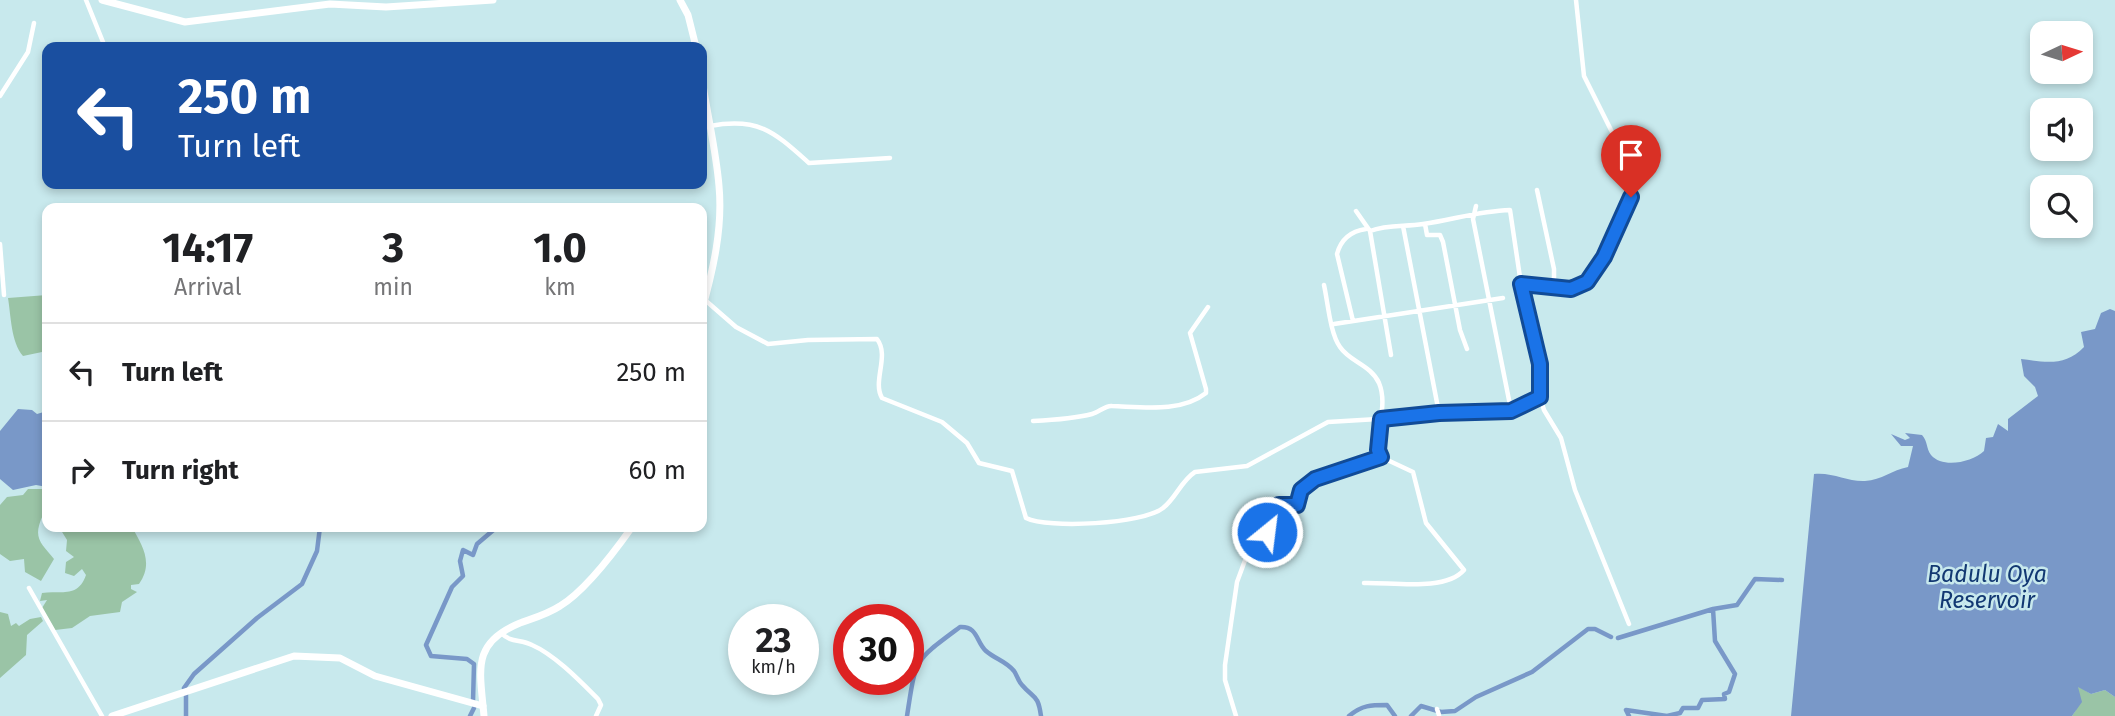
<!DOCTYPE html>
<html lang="en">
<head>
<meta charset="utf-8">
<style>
	:root { --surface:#fff; --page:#f6f6f6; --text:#202124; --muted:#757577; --line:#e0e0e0 }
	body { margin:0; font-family:"Fira Sans",sans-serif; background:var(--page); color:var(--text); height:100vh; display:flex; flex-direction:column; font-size:26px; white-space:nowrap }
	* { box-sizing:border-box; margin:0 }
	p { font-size:23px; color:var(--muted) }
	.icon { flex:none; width:38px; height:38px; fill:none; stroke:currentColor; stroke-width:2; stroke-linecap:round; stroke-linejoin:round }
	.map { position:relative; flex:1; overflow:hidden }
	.panel { position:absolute; left:42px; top:203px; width:665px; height:329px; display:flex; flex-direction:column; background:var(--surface); border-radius:14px; box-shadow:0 4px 10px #0003 }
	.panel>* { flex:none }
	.hud { position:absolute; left:42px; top:42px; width:665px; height:147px; border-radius:14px; box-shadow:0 4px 10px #0003; background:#1a4fa0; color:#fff; overflow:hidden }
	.needle { width:46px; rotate:86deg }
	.tools { position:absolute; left:2030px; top:21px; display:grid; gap:14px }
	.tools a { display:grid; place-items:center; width:63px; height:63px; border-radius:14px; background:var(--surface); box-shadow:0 4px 10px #0003; font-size:35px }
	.speed { position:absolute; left:728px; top:604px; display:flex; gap:14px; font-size:35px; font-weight:700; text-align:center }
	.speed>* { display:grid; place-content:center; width:91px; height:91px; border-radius:50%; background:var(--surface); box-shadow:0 4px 10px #0003; line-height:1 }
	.speed small { font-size:18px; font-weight:400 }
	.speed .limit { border:10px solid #d22; background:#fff; color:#111 }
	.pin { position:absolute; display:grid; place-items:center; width:60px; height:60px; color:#fff; margin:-72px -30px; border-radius:50% 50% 50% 0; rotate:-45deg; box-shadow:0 0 7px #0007 }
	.pin .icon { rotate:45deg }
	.me { position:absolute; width:77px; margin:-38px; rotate:29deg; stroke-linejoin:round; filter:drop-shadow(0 0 5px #0008) }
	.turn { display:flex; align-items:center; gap:24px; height:147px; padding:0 21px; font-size:32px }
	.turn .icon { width:91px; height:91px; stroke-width:2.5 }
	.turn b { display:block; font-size:49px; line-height:60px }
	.eta { display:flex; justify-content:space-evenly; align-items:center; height:119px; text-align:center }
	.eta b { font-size:42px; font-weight:700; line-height:49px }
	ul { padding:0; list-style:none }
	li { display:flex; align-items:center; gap:21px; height:98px; padding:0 21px; border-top:2px solid var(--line) }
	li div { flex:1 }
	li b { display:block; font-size:26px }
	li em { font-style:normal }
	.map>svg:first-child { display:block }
	.green { fill:#9ac4a6 }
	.water { fill:#7998c8 }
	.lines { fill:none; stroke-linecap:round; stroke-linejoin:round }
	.canal { stroke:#7998c8; stroke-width:4.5 }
	.street { stroke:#fff; stroke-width:4.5 }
	.secondary { stroke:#fff; stroke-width:7 }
	.primary { stroke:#fff; stroke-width:7 }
	.route-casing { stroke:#114b97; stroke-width:18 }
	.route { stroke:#1a73e8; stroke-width:12 }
	.labels { text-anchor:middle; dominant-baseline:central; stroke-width:5; stroke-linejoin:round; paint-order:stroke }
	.water-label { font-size:23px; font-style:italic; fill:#123872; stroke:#c8e9ed }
</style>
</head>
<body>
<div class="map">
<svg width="2115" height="716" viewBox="0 0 2115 716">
	<rect width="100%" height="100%" fill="#c8e9ed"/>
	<!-- green -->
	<path class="green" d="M 47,295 L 47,355 L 42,352 L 23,356 C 11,342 11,316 8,298 Z
		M 28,489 L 47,489 L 47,515 L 43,515 C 32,538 41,543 54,559 L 41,581 L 25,572 L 24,559 L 10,561 L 0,554 L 0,505 L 7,497 L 23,495 Z
		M 59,527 L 132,527 C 142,545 154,563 139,584 L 131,585 L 131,589 L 137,592 L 122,602 L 120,612 L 90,616 L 72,628 L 55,630 L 42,608 L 47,600 L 40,601 L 42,593 C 59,590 78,599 86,575 L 82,569 L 74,576 L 65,573 L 66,562 L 74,557 L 66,551 L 67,540 Z
		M 0,612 L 8,614 L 11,626 L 16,623 L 19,626 L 30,619 L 41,617 L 43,621 L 27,635 L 26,655 L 0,678 Z
		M 2078,686 L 2091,694 L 2105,690 L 2115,697 L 2115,716 L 2072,716 L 2076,710 Z"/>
	<!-- water -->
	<path class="water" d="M 2110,309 L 2115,311 L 2115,697 L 2105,690 L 2091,694 L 2078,687 L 2082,702 L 2072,716 L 1791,716 L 1814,474 C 1833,472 1848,482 1865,481 C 1882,480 1892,470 1908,467 L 1913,446 L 1901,446 L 1891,434 L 1905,440 L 1910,438 L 1905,433 L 1922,435 C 1928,442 1926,448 1931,455 C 1943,469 1972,462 1984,451 L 1986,438 L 1993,437 L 1998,424 L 2008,431 L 2008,419 L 2038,396 L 2035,387 L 2024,376 L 2021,359 C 2045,362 2065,367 2084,347 L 2081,332 L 2095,329 L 2101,313 Z
		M 18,409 L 32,410 L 37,414 L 47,411 L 47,487 L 36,485 L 13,490 L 0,479 L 0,431 Z"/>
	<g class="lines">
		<!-- canal -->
		<path class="canal" d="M 1618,638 L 1713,609 L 1737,605 L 1755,579 L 1782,580
			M 184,688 L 194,674 L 257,618 L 302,584 L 317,551 L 320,527
			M 186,693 L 186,716
			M 473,702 L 474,664 L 467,659 L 431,656 L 426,645 L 452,587 L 463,576 L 460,561 L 463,550 L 473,555 L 477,544 L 497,527
			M 470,716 L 474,708
			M 907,716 C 916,658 913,662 960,627 C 978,626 976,642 986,651 C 995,659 1006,661 1014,671 C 1017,675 1018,681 1022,685 C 1034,699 1038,694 1041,716
			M 1349,716 C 1362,705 1371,705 1387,705 L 1395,716
			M 1411,716 L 1421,706 L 1441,712 L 1455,711 L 1476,697 L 1532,672 L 1588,629 L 1595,629 L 1611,637
			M 1629,716 L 1626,710 L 1667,716 L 1680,713 L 1683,708 L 1698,708 L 1702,700 L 1725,699 L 1724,694 L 1729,692 L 1735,674 L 1715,641 L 1713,609"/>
		<!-- street -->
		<path class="street" d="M 86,0 L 105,47
			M 0,96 L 28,52 L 34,23
			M 710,126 C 759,117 774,132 809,163 L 890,158
			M 1537,190 L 1554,269 L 1554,285
			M 1476,206 L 1473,219 L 1511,410
			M 1356,211 L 1370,231 L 1391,355
			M 1425,224 L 1427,235 L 1440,235 L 1443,242 L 1460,330 L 1467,349
			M 1403,226 L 1439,413
			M 0,244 L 4,295
			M 1521,284 L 1571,289 L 1587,282 L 1604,257 L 1631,197 L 1630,168 L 1584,76 L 1576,0
			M 1324,285 C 1328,303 1330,333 1340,347 C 1350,362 1371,365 1379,383 C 1389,407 1373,434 1381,457 L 1413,472 L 1426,523 L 1464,570 C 1445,592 1391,582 1364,583
			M 705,300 L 736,327 L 768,344 L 808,340 L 877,339 C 890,356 872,381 882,398 L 942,422 L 967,443 L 979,463 L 1012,471 L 1026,518 C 1048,529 1143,524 1163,508 C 1176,498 1181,481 1195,472 L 1247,466 L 1328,422 L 1511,411 L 1540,397 L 1540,364 L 1521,284 L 1510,210 C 1478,211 1453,220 1423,224 C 1405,227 1388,224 1370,231
			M 1353,321 L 1337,254 C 1341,239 1352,231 1366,229
			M 1334,324 L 1503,298
			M 1540,397 L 1544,410 L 1561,438 L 1575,490 L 1629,624
			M 1033,421 C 1053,420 1073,419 1092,414 C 1099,412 1106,405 1112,406 C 1142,407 1181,413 1206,393 L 1206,389 L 1190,333 L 1208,307
			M 29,588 L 102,716
			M 501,633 C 511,643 520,639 532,645 C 555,655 580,681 598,699 L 601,705 L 596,716
			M 1437,709 L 1439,715
			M 1236,716 L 1225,680 L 1225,665 L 1237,582 L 1247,555 L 1267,532 L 1269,515 L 1278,505 L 1297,505 L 1302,490 L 1315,479 L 1381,457"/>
		<!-- secondary -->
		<path class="secondary" d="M 112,716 L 294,656 L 340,658 L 375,676 L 483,706"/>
		<!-- primary -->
		<path class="primary" d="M 102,0 L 185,22 L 330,4 L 386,7 L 493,0
			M 680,0 L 688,15 L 696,47
			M 702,78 C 707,114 716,150 719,186 C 723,228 713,270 702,310
			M 484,716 C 480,670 471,643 520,623 C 534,618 548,614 560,606 C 585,591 615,551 632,527"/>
	</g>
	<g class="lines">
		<!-- route casing -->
		<g class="route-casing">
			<path id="route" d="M 1267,532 C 1268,520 1269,514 1279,505 L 1297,505 L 1301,490 L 1315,479 L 1381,457 L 1378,450 L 1381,419 L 1439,413 L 1511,411 L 1540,397 L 1540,364 L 1521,284 L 1571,289 L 1587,282 L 1604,257 L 1631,197"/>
		</g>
		<!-- route -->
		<use href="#route" class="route"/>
	</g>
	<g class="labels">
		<!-- water labels -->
		<g class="water-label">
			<text x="1987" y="574">Badulu Oya<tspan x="1987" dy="26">Reservoir</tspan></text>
		</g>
	</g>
</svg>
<div class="tools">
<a><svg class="needle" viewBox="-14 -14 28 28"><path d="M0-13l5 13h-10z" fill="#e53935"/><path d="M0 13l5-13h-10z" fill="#757577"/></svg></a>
<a><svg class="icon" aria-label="sound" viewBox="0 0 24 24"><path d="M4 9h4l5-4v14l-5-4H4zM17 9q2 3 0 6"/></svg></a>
<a><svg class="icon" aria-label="search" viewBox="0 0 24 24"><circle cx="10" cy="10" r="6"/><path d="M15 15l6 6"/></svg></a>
</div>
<div class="speed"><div>23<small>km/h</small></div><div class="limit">30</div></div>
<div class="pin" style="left:1631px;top:197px;background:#d93025"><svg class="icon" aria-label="arrive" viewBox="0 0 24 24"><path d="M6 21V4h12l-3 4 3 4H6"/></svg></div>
<svg class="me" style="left:1267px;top:532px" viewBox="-20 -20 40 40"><circle r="17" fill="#1a73e8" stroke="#fff" stroke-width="3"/><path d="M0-11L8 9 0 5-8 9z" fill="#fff"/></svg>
<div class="hud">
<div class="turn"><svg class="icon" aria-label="left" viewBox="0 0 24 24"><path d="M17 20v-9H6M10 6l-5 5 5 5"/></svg><div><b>250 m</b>Turn left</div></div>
</div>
<section class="panel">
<div class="eta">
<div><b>14:17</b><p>Arrival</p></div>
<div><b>3</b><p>min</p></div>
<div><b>1.0</b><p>km</p></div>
</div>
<ul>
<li><svg class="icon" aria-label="left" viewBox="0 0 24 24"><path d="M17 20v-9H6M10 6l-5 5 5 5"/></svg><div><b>Turn left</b></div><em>250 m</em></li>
<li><svg class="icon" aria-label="right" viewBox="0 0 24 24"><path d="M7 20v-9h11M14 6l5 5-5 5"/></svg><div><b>Turn right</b></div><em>60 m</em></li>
</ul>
</section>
</div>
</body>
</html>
